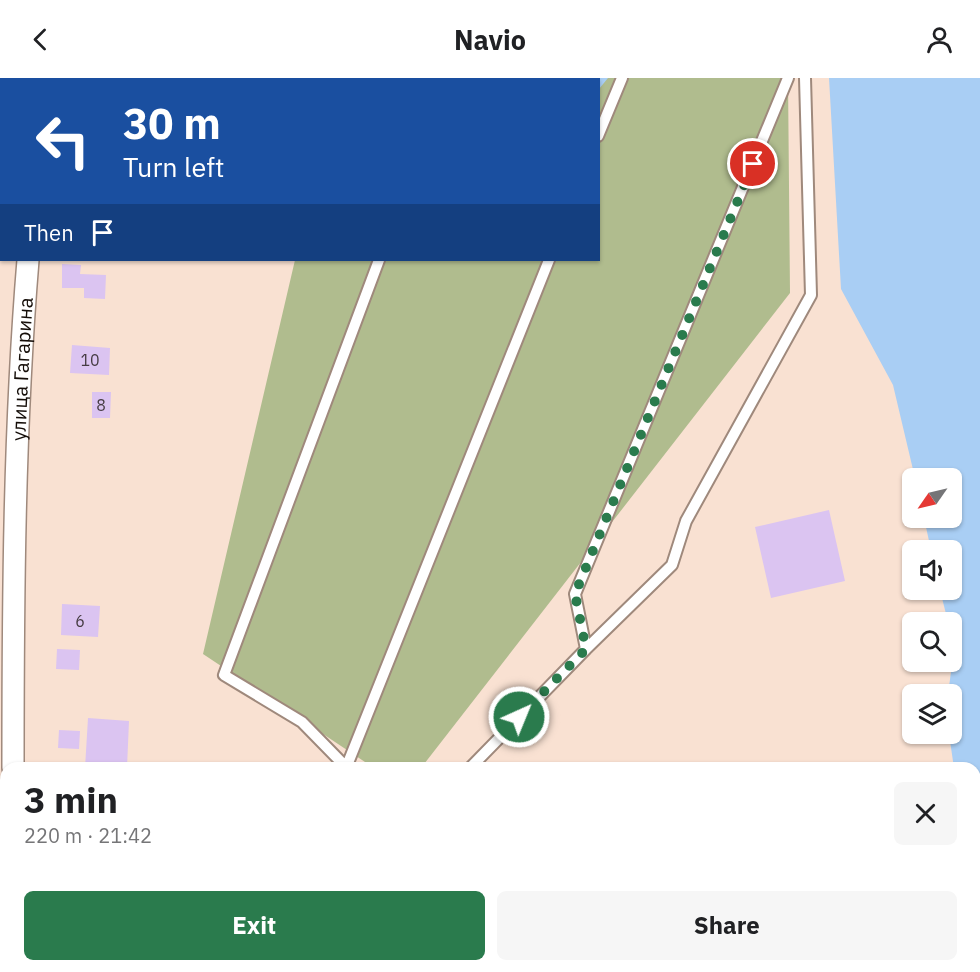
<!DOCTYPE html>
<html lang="en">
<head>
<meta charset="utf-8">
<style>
	:root { --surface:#fff; --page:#f6f6f6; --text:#202124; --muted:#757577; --accent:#2a7b4d }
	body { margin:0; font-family:"IBM Plex Sans",sans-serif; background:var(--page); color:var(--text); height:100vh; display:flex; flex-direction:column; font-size:22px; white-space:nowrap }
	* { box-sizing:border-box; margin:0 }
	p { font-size:20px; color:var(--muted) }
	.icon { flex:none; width:33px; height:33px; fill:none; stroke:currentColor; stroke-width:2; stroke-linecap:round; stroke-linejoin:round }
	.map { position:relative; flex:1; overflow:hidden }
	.side { position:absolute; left:0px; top:684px; width:981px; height:210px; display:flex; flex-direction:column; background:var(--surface); border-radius:18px 18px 0 0; box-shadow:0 2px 4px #0004 }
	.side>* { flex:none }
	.hud { position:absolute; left:0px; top:0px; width:600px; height:183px; box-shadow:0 2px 4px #0004; background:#1a4fa0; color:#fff; overflow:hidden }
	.needle { width:39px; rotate:236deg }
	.buttons { position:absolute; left:902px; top:390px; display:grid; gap:12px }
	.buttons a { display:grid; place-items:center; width:60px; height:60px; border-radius:9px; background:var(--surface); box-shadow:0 2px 4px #0004; font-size:30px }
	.pin { position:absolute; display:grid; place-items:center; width:51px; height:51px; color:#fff; margin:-26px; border:3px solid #fff; border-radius:50%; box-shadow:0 2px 6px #0007 }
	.me { position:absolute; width:66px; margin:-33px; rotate:44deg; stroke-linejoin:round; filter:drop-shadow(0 0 4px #0008) }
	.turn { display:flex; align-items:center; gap:21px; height:126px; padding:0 24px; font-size:27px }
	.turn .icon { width:78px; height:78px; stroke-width:2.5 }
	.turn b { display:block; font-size:42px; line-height:51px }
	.then { display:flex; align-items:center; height:57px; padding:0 24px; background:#0003; gap:12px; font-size:22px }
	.round { display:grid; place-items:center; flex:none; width:63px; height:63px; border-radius:9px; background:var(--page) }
	.head { display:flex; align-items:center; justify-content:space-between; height:102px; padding:0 24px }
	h1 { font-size:36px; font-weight:700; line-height:45px }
	.cta { display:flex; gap:12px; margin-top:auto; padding:12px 24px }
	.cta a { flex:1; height:69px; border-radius:9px; background:var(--accent); color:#fff; font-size:24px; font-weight:700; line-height:69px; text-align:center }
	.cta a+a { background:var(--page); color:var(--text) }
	header { display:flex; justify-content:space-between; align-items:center; height:78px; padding:0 24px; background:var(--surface); font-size:27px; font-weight:700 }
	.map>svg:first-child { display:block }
	.green { fill:#b0bc8e }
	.water { fill:#a9cef4 }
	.building { fill:#dbc4f1 }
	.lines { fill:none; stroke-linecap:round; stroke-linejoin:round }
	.lane-casing { stroke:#9f897c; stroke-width:14 }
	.street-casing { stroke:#9f897c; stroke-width:24 }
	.secondary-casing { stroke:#9f897c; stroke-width:33 }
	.path { stroke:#99887e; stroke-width:3; stroke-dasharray:3 4.5; stroke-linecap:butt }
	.lane { stroke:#fff; stroke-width:10 }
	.street { stroke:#fff; stroke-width:21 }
	.secondary { stroke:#f6e6cd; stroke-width:30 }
	.rail { stroke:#453b34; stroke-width:4.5; stroke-dasharray:9 4.5; stroke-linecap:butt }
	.route { stroke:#2a7b4d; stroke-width:10; stroke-dasharray:0 18 }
	.labels { text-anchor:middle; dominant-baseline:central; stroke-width:5; stroke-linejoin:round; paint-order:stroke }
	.number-label { font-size:16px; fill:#463c43 }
	.street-label { font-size:20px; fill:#150e09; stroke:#fff }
</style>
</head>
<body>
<header><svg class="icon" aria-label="back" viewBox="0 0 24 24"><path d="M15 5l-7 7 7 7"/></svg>Navio<svg class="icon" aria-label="person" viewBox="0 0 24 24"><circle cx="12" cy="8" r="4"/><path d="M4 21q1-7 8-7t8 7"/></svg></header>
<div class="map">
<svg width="980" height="894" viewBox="0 0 980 894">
	<rect width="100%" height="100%" fill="#f9e1d2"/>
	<!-- green -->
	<path class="green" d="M 338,0 L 788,0 L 790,215 L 421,690 L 374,690 L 203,576 L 295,182 L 598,182 L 598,2 L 337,1 Z"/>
	<!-- water -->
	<path class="water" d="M 535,0 L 608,0 L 599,11 L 598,2 L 534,1 Z
		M 829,0 L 980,0 L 980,744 L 975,735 L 975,690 L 954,690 L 949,656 L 951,656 L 951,616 L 948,616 L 954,572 L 951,558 L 951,544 L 948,544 L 940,512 L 951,512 L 951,472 L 931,472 L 924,440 L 951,440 L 951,400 L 915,400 L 893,307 L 841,211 Z
		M 458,888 L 815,888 L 816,894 L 457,894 Z"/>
	<!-- building -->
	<path class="building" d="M 62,186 L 81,187 L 80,196 L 106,197 L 105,221 L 84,220 L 84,210 L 62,210 Z
		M 72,267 L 110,270 L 109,297 L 70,295 Z
		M 92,314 L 111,314 L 110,340 L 92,340 Z
		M 829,432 L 845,503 L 771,520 L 755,449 Z
		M 62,526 L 100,528 L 98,559 L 61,557 Z
		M 57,571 L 80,572 L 79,592 L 56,591 Z
		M 88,640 L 129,643 L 127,690 L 85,690 Z
		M 59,652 L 80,653 L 79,671 L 58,670 Z"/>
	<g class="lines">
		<!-- lane casing -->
		<g class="lane-casing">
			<path id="lane" d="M 446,2 L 447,0
				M 598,58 L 622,0
				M 586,571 L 575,516 L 788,0
				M 346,689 L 302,644 L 224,597 L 379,182
				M 346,690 L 549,182
				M 470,690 L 586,571 L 672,487 L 686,443 L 811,217 L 805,0"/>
		</g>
		<!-- street casing -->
		<g class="street-casing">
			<g id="street">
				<path d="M 49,2 L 50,0"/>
				<path id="s1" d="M 13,690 C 13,520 14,351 28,182"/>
				<path d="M 0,748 L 6,723"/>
				<path d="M 295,888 L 308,894"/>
				<path d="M 202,892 L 227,888"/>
			</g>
		</g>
		<!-- secondary casing -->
		<g class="secondary-casing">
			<path id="secondary" d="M 0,772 L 6,774
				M 200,888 L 203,894"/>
		</g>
		<!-- path -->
		<path class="path" d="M 1,796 L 5,894
			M 125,894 L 132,888"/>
		<!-- lane -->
		<use href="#lane" class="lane"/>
		<!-- street -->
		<use href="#street" class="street"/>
		<!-- secondary -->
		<use href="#secondary" class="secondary"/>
		<!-- rail -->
		<path class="rail" d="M 0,828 L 6,830
			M 149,888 L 164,894"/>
	</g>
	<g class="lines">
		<!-- route -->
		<path class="route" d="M 519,639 L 586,571 L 575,516 L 753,86"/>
	</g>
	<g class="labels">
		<!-- number labels -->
		<g class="number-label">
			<text x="90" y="282">10</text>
			<text x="101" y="327">8</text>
			<text x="80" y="543">6</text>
		</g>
		<!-- street labels -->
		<g class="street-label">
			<text stroke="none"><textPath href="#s1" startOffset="399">улица Гагарина</textPath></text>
		</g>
	</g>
</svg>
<div class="buttons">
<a><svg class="needle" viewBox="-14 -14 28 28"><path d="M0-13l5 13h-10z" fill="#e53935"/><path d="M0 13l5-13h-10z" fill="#757577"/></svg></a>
<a><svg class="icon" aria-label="sound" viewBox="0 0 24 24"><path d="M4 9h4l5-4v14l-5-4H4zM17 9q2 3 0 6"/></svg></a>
<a><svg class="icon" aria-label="search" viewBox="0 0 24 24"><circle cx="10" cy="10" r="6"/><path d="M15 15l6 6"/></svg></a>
<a><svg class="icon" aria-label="layers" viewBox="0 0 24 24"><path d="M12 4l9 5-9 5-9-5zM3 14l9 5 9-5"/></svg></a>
</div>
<div class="pin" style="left:753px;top:86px;background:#d93025"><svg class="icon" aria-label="arrive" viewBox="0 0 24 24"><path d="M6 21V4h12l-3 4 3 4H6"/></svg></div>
<svg class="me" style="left:519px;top:639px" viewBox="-20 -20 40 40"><circle r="17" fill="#2a7b4d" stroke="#fff" stroke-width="3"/><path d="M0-11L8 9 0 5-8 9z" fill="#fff"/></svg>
<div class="hud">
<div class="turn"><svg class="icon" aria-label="left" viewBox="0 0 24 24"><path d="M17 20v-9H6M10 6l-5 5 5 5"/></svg><div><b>30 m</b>Turn left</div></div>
<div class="then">Then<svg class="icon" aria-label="arrive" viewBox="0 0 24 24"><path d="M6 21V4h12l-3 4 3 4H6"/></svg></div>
</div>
<section class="side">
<div class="head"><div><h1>3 min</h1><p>220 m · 21:42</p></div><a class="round"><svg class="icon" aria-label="close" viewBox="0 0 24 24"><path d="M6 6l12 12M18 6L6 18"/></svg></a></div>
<div class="cta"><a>Exit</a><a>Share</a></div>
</section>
</div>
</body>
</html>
